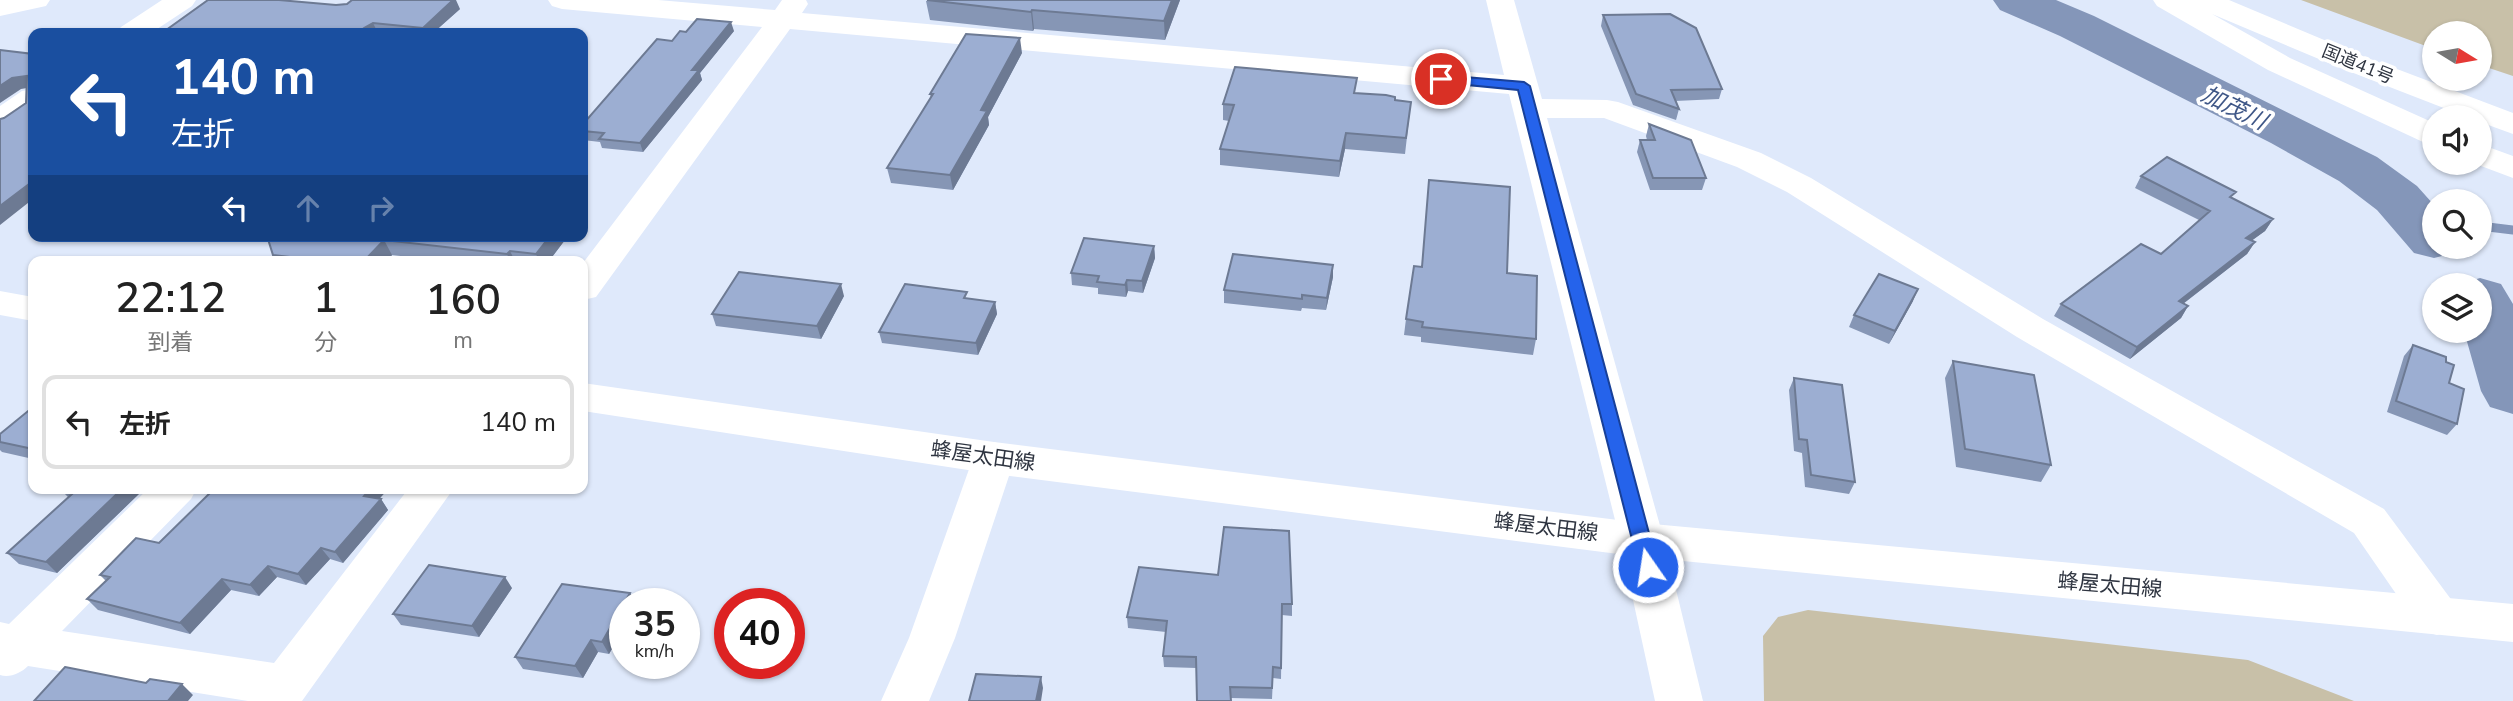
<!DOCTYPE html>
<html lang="ja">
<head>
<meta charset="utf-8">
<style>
	:root { --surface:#fff; --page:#f6f6f6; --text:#222; --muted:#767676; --line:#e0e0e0 }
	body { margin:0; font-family:"Nunito Sans","Noto Sans JP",sans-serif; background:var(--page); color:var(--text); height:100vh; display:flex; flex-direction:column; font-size:26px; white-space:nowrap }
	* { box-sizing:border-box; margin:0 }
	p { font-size:23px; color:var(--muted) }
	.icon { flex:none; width:38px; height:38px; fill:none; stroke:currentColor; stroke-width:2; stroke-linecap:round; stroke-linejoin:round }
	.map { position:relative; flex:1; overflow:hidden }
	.details { position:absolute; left:28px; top:256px; width:560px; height:238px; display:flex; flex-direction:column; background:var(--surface); border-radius:14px; box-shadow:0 2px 5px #0004 }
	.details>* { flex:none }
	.top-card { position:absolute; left:28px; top:28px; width:560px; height:214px; border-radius:14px; box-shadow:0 2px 5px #0004; background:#1a4fa0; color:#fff; overflow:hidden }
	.needle { width:46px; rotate:101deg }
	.buttons { position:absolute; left:2422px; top:21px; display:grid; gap:14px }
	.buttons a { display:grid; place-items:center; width:70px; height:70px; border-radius:50%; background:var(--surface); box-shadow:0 2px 5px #0004; font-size:35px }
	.speed { position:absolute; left:609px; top:588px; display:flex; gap:14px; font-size:35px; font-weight:700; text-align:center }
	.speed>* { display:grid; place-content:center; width:91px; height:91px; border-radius:50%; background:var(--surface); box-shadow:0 2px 5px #0004; line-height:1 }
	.speed small { font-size:18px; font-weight:400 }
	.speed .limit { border:10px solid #d22; background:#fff; color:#111 }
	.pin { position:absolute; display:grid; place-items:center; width:60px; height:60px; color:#fff; margin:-30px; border:4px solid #fff; border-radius:50%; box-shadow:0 2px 7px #0007 }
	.me { position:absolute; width:77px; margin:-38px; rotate:347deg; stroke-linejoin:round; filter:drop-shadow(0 0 5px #0008) }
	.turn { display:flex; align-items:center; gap:24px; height:147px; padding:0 28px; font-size:32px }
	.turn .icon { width:91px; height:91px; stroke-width:2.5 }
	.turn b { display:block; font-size:49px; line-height:60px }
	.lanes { display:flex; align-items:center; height:66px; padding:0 28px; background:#0003; justify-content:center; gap:35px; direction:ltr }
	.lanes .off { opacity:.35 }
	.eta { display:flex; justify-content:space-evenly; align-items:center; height:119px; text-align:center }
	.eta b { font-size:42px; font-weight:600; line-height:49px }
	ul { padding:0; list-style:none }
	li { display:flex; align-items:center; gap:21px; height:94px; margin:0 14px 10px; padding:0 14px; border:4px solid var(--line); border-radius:14px }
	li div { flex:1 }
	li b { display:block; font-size:26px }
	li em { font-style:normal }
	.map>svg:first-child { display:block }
	.green { fill:#c8c0a8 }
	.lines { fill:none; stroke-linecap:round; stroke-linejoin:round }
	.stream { stroke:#8496b9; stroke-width:9 }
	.river { fill:#8496b9; fill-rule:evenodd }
	.minor { fill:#fff; fill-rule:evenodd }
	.major { fill:#fff; fill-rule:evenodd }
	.highway { fill:#fff; fill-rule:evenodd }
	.wall { fill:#8696b5 }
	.shaded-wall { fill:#6d7a93 }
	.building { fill:#9caed2; stroke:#6d7a93; stroke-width:2 }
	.route { fill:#2563eb; stroke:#184099; stroke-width:2 }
	.labels { text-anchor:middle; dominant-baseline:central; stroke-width:7; stroke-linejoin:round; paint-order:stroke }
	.far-street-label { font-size:18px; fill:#2f3541; stroke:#fff }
	.street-label { font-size:21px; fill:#2f3541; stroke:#fff }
	.water-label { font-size:23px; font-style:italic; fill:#3f5787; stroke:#fff }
</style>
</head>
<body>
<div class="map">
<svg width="2513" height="701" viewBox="0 0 2513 701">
	<rect width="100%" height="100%" fill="#dfe9fb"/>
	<!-- green -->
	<path class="green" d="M 2301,0 L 2513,0 L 2513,76 L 2480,65 L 2480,33 L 2434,33 L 2434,49 Z
		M 1808,610 L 2248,660 L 2354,701 L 1764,701 L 1763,636 L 1778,617 Z"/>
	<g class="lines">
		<!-- stream -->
		<path class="stream" d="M 2415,218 L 2434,220
			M 2480,226 L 2513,230"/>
		<!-- river -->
		<path class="river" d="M 1993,0 L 2056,0 L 2094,16 L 2377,157 L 2417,186 L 2434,205 L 2434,247 L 2459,247 L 2454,253 L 2434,258 L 2414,253 L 2377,210 L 2339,181 L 2271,143 L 2060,36 L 2000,10 Z
			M 2480,278 L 2501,284 L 2513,304 L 2513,414 L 2490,407 L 2481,391 L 2464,331 L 2480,331 L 2480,285 L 2458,285 Z"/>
		<!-- minor -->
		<path class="minor" d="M 0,0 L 50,0 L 46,6 L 0,16 Z
			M 162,0 L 196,0 L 192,6 L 151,33 L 116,33 L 121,27 Z
			M 548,0 L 658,0 L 775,10 L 782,0 L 806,0 L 808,4 L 802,13 L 1504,75 L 1486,0 L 1514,0 L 1542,99 L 1607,100 L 1618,102 L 1761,153 L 1811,178 L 2043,319 L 2384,509 L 2453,602 L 2460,616 L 2453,630 L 2437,635 L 2421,630 L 2354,533 L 2017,337 L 1787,192 L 1737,167 L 1604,118 L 1547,118 L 1664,540 L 1703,701 L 1655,701 L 1620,540 L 1509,94 L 790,29 L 596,297 L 583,300 L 583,263 L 762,27 L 562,9 L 552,6 Z
			M 33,89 L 33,112 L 11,127 L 0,130 L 0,106 L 22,91 Z
			M 994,442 L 1009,447 L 1015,458 L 955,638 L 929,701 L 881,701 L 909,638 L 973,458 L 979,447 Z
			M 149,488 L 197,488 L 191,499 L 62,631 L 274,663 L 409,488 L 454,488 L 302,701 L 248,701 L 28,666 C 21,673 10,678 0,675 L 0,622 L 9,624 Z"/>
		<!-- major -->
		<path class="major" d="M 0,291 L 33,297 L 33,321 L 0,315 Z
			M 583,383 L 994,442 L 1642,523 L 2513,604 L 2513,642 L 1642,557 L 994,474 L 583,411 Z"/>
		<!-- highway -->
		<path class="highway" d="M 2153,0 L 2229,0 L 2360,55 L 2513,113 L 2513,134 L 2480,122 L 2480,117 L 2467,117 L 2338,67 L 2212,14 L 2290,58 L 2434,123 L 2434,145 L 2423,142 L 2268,70 L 2157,6 Z
			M 2480,144 L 2513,156 L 2513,178 L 2473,163 L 2480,163 Z"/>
	</g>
	<!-- wall -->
	<path class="wall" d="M 1180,0 L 1165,40 L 1034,29 L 1033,31 L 930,20 L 926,1 Z
		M 336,5 L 460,9 L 433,33 L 162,33 Z
		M 1603,15 L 1722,89 L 1719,99 L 1675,101 L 1679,109 L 1676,120 L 1633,105 L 1601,26 Z
		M 734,31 L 700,73 L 702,80 L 643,152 L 602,148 L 600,142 L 583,140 L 583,124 L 672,41 L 686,32 Z
		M 1022,53 L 988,117 L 989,125 L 953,190 L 891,183 L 887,168 L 931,98 L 930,94 Z
		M 1356,93 L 1395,100 L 1411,102 L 1405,154 L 1345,149 L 1339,177 L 1220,165 L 1220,149 L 1229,121 L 1223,120 L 1223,104 Z
		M 1649,124 L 1706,178 L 1702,190 L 1650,190 L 1637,152 L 1640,140 L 1647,140 L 1646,136 Z
		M 2141,176 L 2232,198 L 2273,219 L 2265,231 L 2252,240 L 2255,242 L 2247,254 L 2183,304 L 2188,306 L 2181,318 L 2130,359 L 2054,316 L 2061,304 L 2161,254 L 2199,220 L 2135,188 Z
		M 267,236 L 568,236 L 549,261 L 443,261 L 392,255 L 387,261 L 277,261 L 273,255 Z
		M 1154,246 L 1155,258 L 1143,293 L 1128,291 L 1126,297 L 1098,294 L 1098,288 L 1072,285 L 1071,273 Z
		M 1333,265 L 1333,277 L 1326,310 L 1302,308 L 1301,311 L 1224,303 L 1224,290 Z
		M 1507,273 L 1536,339 L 1533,355 L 1421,342 L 1421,337 L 1404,335 L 1406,319 Z
		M 844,296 L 821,339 L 716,326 L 712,314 Z
		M 968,299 L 995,302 L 997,314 L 978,355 L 882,343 L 879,332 Z
		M 1913,301 L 1889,344 L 1849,327 L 1854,315 Z
		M 2413,345 L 2446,362 L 2457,424 L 2447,435 L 2387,412 L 2404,356 Z
		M 1953,361 L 2051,465 L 2041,482 L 1956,467 L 1945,378 Z
		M 1794,378 L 1855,482 L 1849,494 L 1805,487 L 1802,453 L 1794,451 L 1789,390 Z
		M 33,407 L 33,459 L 2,452 L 0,450 L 0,434 Z
		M 215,488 L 389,488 L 379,499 L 381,499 L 388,510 L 343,563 L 330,559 L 306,585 L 277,577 L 259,596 L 231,590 L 190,634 L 98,610 L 87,599 L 106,581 L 100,575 L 159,543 Z
		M 142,491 L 57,573 L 19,564 L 7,553 L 68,497 L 63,492 Z
		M 1139,567 L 1292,604 L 1292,616 L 1282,615 L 1281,679 L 1273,678 L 1272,699 L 1231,698 L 1196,668 L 1164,667 L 1163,656 L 1166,632 L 1128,628 L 1127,617 Z
		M 512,588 L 479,637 L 401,625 L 393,614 Z
		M 630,593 L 636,604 L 625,604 L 625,626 L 609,654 L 598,652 L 583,678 L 523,669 L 515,657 Z"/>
	<!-- shaded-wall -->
	<path class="shaded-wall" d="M 453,0 L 456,0 L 460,9 L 433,33 L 425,33 L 423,28 Z
		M 1172,0 L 1180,0 L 1165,40 L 1164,21 Z
		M 1032,10 L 1034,29 L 1033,31 L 1031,12 Z
		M 731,22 L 734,31 L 700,73 L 702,80 L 643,152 L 640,143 L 692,70 Z
		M 373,23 L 378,33 L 358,33 L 364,28 Z
		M 1020,38 L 1022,53 L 988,117 L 989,125 L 953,190 L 950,175 L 981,110 Z
		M 27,76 L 33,87 L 21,89 L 0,103 L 0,86 L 12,78 Z
		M 1346,133 L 1345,149 L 1339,177 L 1340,161 Z
		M 33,181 L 33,199 L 0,225 L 0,206 Z
		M 2273,219 L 2265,231 L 2239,250 L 2246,238 Z
		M 550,236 L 568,236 L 549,261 L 539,261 L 536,254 Z
		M 384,240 L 392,255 L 387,261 L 364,261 Z
		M 2255,242 L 2247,254 L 2171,313 L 2179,301 Z
		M 1154,246 L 1155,258 L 1143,293 L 1142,281 Z
		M 510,251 L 515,261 L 510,261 L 507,254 Z
		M 1333,265 L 1333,277 L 1326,310 L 1327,298 Z
		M 1127,280 L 1128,291 L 1126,297 L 1125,285 Z
		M 841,284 L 844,296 L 821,339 L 817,326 Z
		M 1918,289 L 1913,301 L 1889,344 L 1895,331 Z
		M 995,302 L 997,314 L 978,355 L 976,343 Z
		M 2188,306 L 2181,318 L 2130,359 L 2137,347 Z
		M 123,488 L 140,488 L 142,491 L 57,573 L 46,562 Z
		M 371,488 L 389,488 L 372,507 L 364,496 Z
		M 381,499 L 388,510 L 343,563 L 335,552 Z
		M 321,548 L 330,559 L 306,585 L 298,574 Z
		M 268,566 L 277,577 L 259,596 L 250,585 Z
		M 505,577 L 512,588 L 479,637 L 472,626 Z
		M 222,579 L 231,590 L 190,634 L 180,623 Z
		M 630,593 L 636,604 L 625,604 L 625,626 L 609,654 L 602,642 Z
		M 591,640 L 598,652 L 583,678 L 575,666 Z
		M 1041,677 L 1043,688 L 1041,701 L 1036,701 Z
		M 182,684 L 193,695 L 188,701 L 168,701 Z"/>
	<!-- building -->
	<path class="building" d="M 208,0 L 279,0 L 336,5 L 347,4 L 352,0 L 453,0 L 423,28 L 373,23 L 364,28 L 358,33 L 162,33 Z
		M 927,0 L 1172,0 L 1164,21 L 1032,10 L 1031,12 Z
		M 1670,14 L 1696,28 L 1722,89 L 1671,90 L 1679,109 L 1636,94 L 1603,15 Z
		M 697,19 L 731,22 L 692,70 L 699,70 L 640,143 L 599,139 L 604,133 L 583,131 L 583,124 L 657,39 L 672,41 L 680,31 L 686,32 Z
		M 966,34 L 1020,38 L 981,110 L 987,111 L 950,175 L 887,168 L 933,94 L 930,94 Z
		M 0,50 L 33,54 L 33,181 L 0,206 L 0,119 L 4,118 L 26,103 L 27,76 L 12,78 L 0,86 Z
		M 1235,67 L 1357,78 L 1354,93 L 1386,95 L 1395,97 L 1395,100 L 1411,102 L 1406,138 L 1346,133 L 1340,161 L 1220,149 L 1234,105 L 1223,104 Z
		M 1649,124 L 1691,140 L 1706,178 L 1653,178 L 1640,140 L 1655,140 Z
		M 2167,157 L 2236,192 L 2230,197 L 2273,219 L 2246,238 L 2255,242 L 2179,301 L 2188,306 L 2137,347 L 2061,304 L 2141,244 L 2161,254 L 2210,211 L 2141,176 Z
		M 1429,180 L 1510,187 L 1507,273 L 1537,276 L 1536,339 L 1422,327 L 1423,322 L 1406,319 L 1414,266 L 1422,267 Z
		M 267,236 L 550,236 L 536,254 L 510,251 L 507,254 L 384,240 L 364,261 L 324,261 L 273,255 Z
		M 1084,238 L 1154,246 L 1142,281 L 1127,280 L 1125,285 L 1097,282 L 1099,276 L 1071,273 Z
		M 1233,254 L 1333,265 L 1327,298 L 1302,295 L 1302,299 L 1224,290 Z
		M 739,272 L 841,284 L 817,326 L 712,314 Z
		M 1879,274 L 1918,289 L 1895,331 L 1854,315 Z
		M 905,284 L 967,292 L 964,298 L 995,302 L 976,343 L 879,332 Z
		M 2413,345 L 2446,357 L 2446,362 L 2454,365 L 2449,383 L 2464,389 L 2457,424 L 2396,401 Z
		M 1953,361 L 2034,375 L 2051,465 L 1965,449 Z
		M 1794,378 L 1842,385 L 1855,482 L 1811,475 L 1807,440 L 1799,439 Z
		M 33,407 L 33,449 L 0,442 L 0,434 Z
		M 67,488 L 123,488 L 46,562 L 7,553 L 72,494 L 63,492 Z
		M 215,488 L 371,488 L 364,496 L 381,499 L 335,552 L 321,548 L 298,574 L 268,566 L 250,585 L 222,579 L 180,623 L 87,599 L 110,577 L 100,575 L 136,538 L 159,543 Z
		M 1224,527 L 1289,531 L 1292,604 L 1282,604 L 1281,668 L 1273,667 L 1272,688 L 1230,687 L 1231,701 L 1197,701 L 1196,657 L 1163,656 L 1167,621 L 1127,617 L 1139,567 L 1218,575 Z
		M 429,565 L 505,577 L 472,626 L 393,614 Z
		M 562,584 L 630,593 L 602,642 L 591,640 L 575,666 L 515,657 Z
		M 65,667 L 146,683 L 150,679 L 182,684 L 168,701 L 34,701 Z
		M 976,674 L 1041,677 L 1036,701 L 969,701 Z"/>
	<!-- route -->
	<path class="route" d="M 1441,75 L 1524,82 L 1530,86 L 1658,567 L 1655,572 L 1648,574 L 1642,572 L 1639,567 L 1518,90 L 1437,82 L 1437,76 Z"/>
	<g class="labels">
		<!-- far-street labels -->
		<g class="far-street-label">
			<text transform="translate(2358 64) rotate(22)">国道41号</text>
		</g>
		<!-- street labels -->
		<g class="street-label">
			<text transform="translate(983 456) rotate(8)">蜂屋太田線</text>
			<text transform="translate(1546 527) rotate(7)">蜂屋太田線</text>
			<text transform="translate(2110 585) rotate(5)">蜂屋太田線</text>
		</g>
		<!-- water labels -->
		<g class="water-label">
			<text transform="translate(2234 108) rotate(26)">加茂川</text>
		</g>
	</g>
</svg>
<div class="buttons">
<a><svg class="needle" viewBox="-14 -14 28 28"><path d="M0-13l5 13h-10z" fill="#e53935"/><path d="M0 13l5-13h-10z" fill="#767676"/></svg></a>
<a><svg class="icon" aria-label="sound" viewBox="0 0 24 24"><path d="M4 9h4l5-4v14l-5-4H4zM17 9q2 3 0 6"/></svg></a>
<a><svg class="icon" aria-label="search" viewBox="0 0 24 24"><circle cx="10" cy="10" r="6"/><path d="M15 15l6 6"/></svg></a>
<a><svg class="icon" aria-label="layers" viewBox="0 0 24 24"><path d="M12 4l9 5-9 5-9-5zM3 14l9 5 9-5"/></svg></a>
</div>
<div class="speed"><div>35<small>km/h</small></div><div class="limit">40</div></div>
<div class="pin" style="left:1441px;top:79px;background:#d93025"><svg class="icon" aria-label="arrive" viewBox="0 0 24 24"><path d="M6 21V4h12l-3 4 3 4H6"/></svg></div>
<svg class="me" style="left:1648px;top:567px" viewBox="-20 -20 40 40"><circle r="17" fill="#2563eb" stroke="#fff" stroke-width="3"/><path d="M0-11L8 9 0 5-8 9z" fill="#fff"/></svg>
<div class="top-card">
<div class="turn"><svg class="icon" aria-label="left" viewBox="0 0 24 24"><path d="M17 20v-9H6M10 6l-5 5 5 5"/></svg><div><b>140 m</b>左折</div></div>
<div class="lanes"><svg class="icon" aria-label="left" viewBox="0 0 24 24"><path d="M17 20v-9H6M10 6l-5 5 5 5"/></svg><svg class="icon off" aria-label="ahead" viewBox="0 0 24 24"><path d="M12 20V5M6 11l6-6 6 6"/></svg><svg class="icon off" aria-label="right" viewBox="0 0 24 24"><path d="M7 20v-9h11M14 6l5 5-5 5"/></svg></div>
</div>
<section class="details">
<div class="eta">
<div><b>22:12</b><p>到着</p></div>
<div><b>1</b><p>分</p></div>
<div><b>160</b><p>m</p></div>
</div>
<ul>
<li><svg class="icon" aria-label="left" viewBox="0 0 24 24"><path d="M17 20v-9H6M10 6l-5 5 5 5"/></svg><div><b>左折</b></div><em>140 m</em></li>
</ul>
</section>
</div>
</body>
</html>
